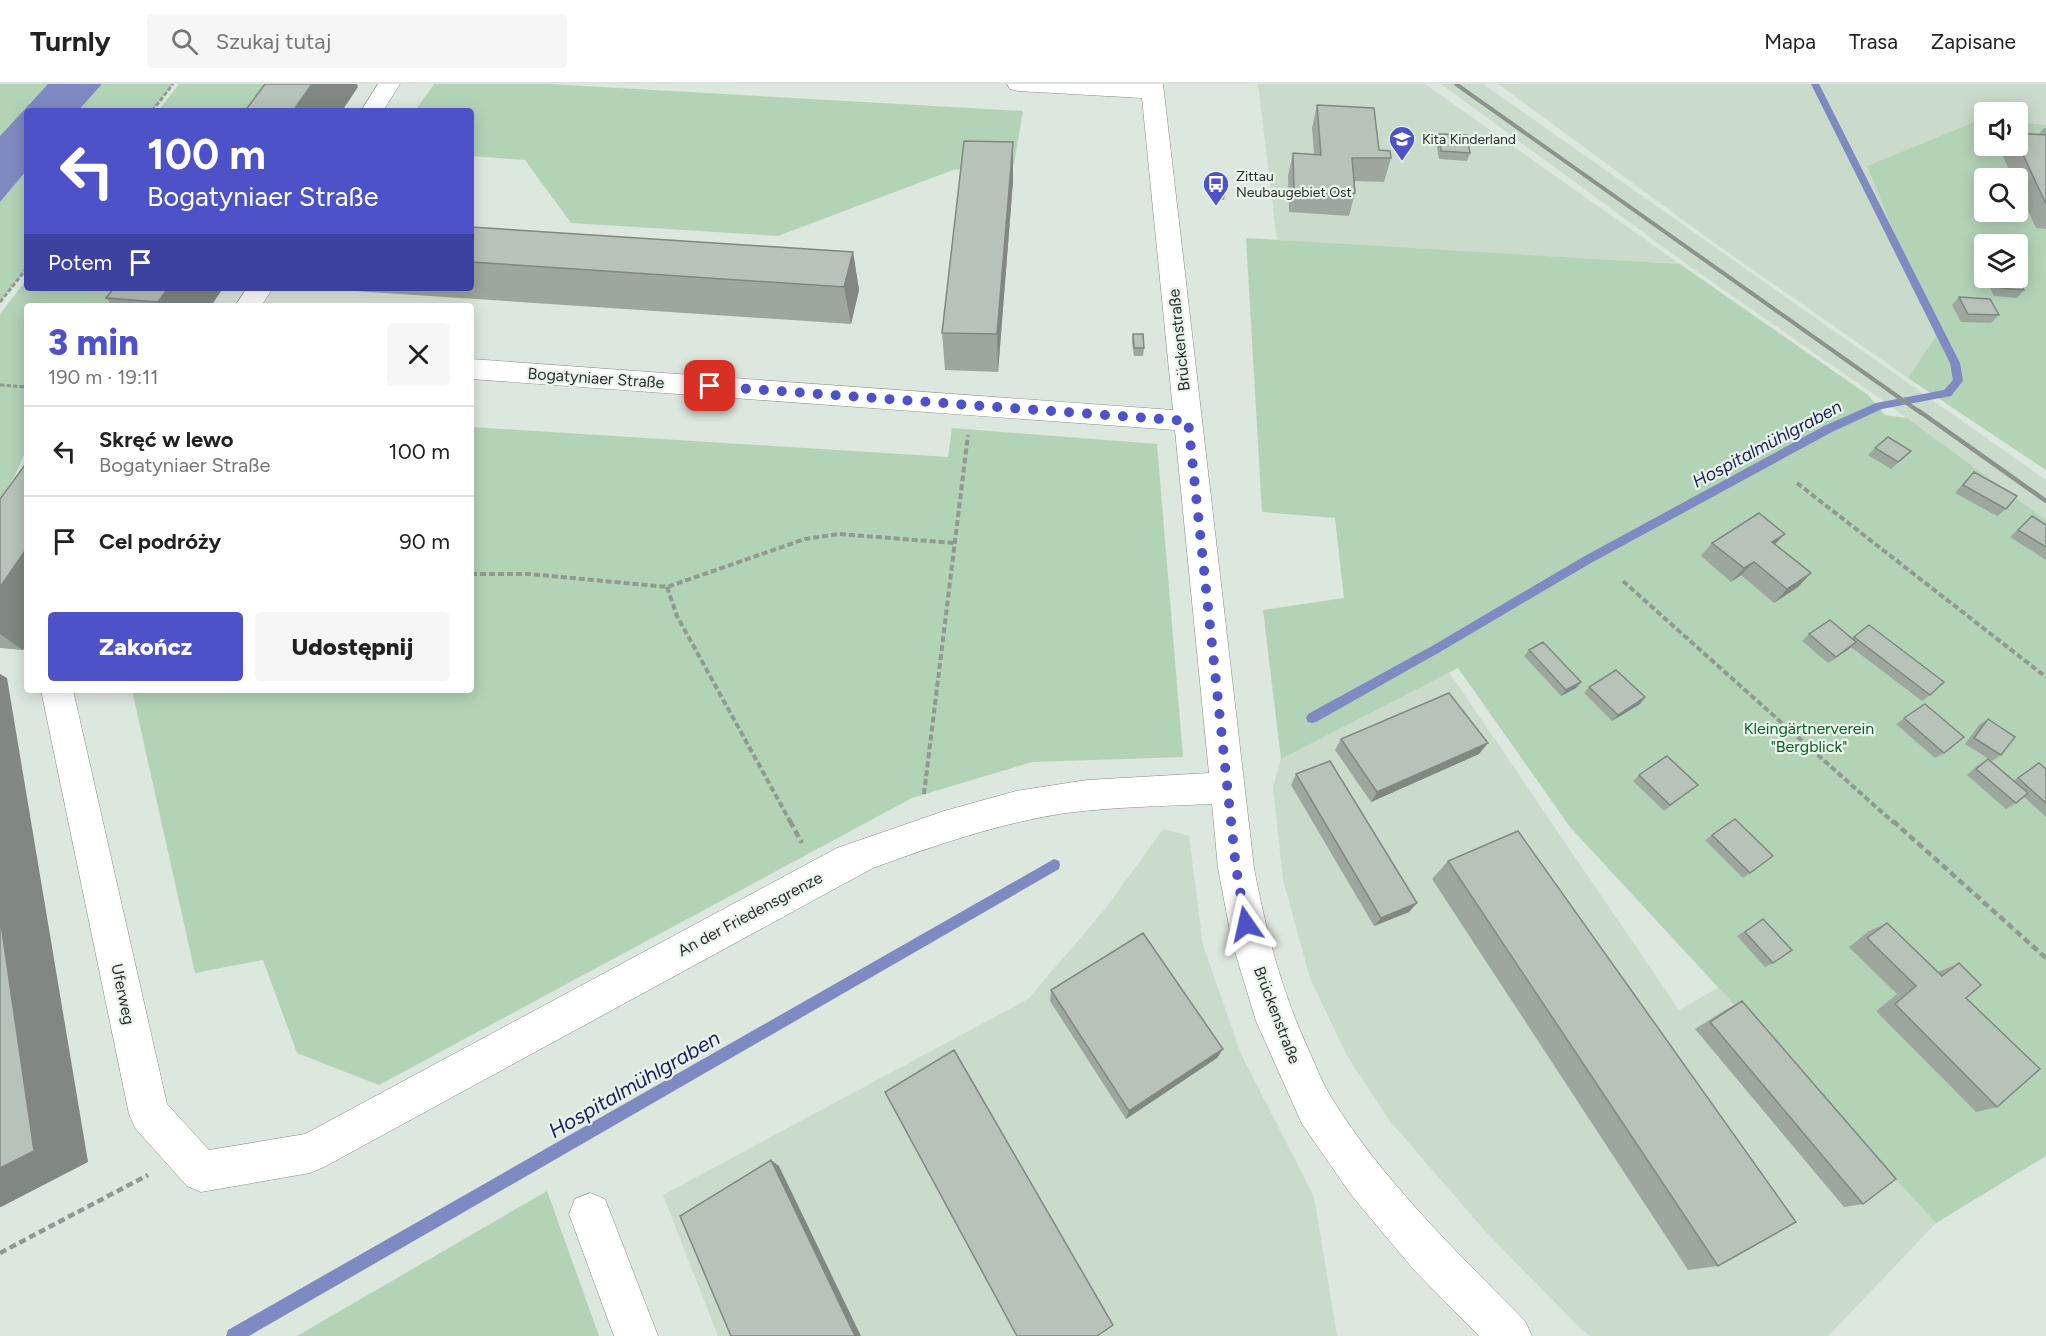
<!DOCTYPE html>
<html lang="pl">
<head>
<meta charset="utf-8">
<style>
	:root { --surface:#fff; --page:#f6f6f6; --text:#222; --muted:#767676; --line:#e0e0e0; --accent:#4d52c8 }
	body { margin:0; font-family:Figtree,sans-serif; background:var(--page); color:var(--text); height:100vh; display:flex; flex-direction:column; font-size:22px; white-space:nowrap }
	* { box-sizing:border-box; margin:0 }
	p { font-size:20px; color:var(--muted) }
	.icon { flex:none; width:33px; height:33px; fill:none; stroke:currentColor; stroke-width:2; stroke-linecap:round; stroke-linejoin:round }
	.map { position:relative; flex:1; overflow:hidden }
	.panel { position:absolute; left:24px; top:219px; width:450px; height:390px; display:flex; flex-direction:column; background:var(--surface); border-radius:6px; box-shadow:0 3px 15px #0003 }
	.panel>* { flex:none }
	.hud { position:absolute; left:24px; top:24px; width:450px; height:183px; border-radius:6px; box-shadow:0 3px 15px #0003; background:#4d52c8; color:#fff; overflow:hidden }
	.buttons { position:absolute; left:1974px; top:18px; display:grid; gap:12px }
	.buttons a { display:grid; place-items:center; width:54px; height:54px; border-radius:6px; background:var(--surface); box-shadow:0 3px 15px #0003; font-size:30px }
	.pin { position:absolute; display:grid; place-items:center; width:51px; height:51px; color:#fff; margin:-26px; border-radius:12px; box-shadow:0 3px 9px #0006 }
	.me { position:absolute; width:66px; margin:-33px; rotate:349deg; stroke-linejoin:round; filter:drop-shadow(0 0 4px #0008) }
	.turn { display:flex; align-items:center; gap:21px; height:126px; padding:0 24px; font-size:27px }
	.turn .icon { width:78px; height:78px; stroke-width:2.5 }
	.turn b { display:block; font-size:42px; line-height:51px }
	.then { display:flex; align-items:center; height:57px; padding:0 24px; background:#0003; gap:12px; font-size:22px }
	.round { display:grid; place-items:center; flex:none; width:63px; height:63px; border-radius:6px; background:var(--page) }
	.head { display:flex; align-items:center; justify-content:space-between; height:102px; padding:0 24px }
	h1 { font-size:36px; font-weight:800; line-height:45px; color:var(--accent) }
	.button { display:flex; gap:12px; margin-top:auto; padding:12px 24px }
	.button a { flex:1; height:69px; border-radius:6px; background:var(--accent); color:#fff; font-size:24px; font-weight:800; line-height:69px; text-align:center }
	.button a+a { background:var(--page); color:var(--text) }
	ul { padding:0; list-style:none }
	li { display:flex; align-items:center; gap:18px; height:90px; padding:0 24px; border-top:2px solid var(--line) }
	li div { flex:1 }
	li b { display:block; font-size:22px }
	li em { font-style:normal }
	header { display:flex; align-items:center; gap:36px; box-sizing:border-box; height:84px; padding:0 30px; background:var(--surface); border-bottom:2px solid var(--line) }
	header strong { font-size:28px }
	nav { display:flex; gap:33px; margin-inline-start:auto; font-size:21px }
	.search { width:420px; height:54px; background:var(--page); display:flex; align-items:center; gap:15px; box-sizing:border-box; padding:0 21px; border-radius:6px; color:var(--muted); font-size:22px }
	.map>svg:first-child { display:block }
	.built { fill:#cadbcc }
	.green { fill:#b3d3b7; fill-rule:evenodd }
	.water { fill:#808ac2 }
	.lines { fill:none; stroke-linecap:round; stroke-linejoin:round }
	.stream { fill:#808ac2; fill-rule:evenodd }
	.street-casing { stroke:#838d84; stroke-width:1 }
	.path-far2 { stroke:#919992; stroke-width:3; stroke-dasharray:4.5 2; stroke-linecap:butt }
	.path-far1 { stroke:#919992; stroke-width:4; stroke-dasharray:6 3; stroke-linecap:butt }
	.path { stroke:#919992; stroke-width:4.5; stroke-dasharray:7 4; stroke-linecap:butt }
	.street { fill:#fff; fill-rule:evenodd }
	.rail-far1 { stroke:#8b938c; stroke-width:4 }
	.rail { stroke:#8b938c; stroke-width:4.5 }
	.wall { fill:#9da79e }
	.shaded-wall { fill:#808881 }
	.building { fill:#b7c2b8; stroke:#808881; stroke-width:1.5 }
	.route { stroke:#4d52c8; stroke-width:10; stroke-dasharray:0 18 }
	.labels { text-anchor:middle; dominant-baseline:central; stroke-width:4.5; stroke-linejoin:round; paint-order:stroke }
	.far-poi-label { font-size:14px; fill:#2c302d; stroke:#e9f4ea; text-anchor:start }
	.street-label { font-size:16px; fill:#2c302d; stroke:#e9f4ea }
	.park-label { font-size:16px; fill:#0c5f28; stroke:#e9f4ea }
	.water-label { font-size:18px; font-style:italic; fill:#1d1e61; stroke:#e9f4ea }
	.near-water-label { font-size:21px; font-style:italic; fill:#1d1e61; stroke:#e9f4ea }
</style>
</head>
<body>
<header>
<strong>Turnly</strong>
<div class="search"><svg class="icon" aria-label="search" viewBox="0 0 24 24"><circle cx="10" cy="10" r="6"/><path d="M15 15l6 6"/></svg>Szukaj tutaj</div>
<nav><a>Mapa</a><a>Trasa</a><a>Zapisane</a></nav>
</header>
<div class="map">
<svg width="2046" height="1252" viewBox="0 0 2046 1252">
	<rect width="100%" height="100%" fill="#dce7dd"/>
	<!-- built -->
	<path class="built" d="M 1258,0 L 1425,0 L 1680,180 L 1277,157 Z
		M 1441,0 L 1483,0 L 2046,396 L 2046,436 L 1882,316 L 1688,181 Z
		M 1498,0 L 2046,0 L 2046,41 L 2018,38 L 2018,28 L 1984,28 L 1984,34 L 1867,82 L 1936,252 L 1908,294 L 1713,158 Z
		M 1449,588 L 1679,926 L 1719,903 L 1936,1139 L 1828,1252 L 1590,1252 L 1581,1245 L 1485,1147 L 1389,1036 L 1346,970 L 1310,894 L 1283,796 L 1273,703 L 1281,675 Z
		M 1163,745 L 1189,752 L 1203,861 L 1241,970 L 1314,1113 L 1337,1252 L 718,1252 L 663,1111 L 1028,915 L 1106,824 Z"/>
	<!-- green -->
	<path class="green" d="M 0,0 L 48,0 L 0,52 Z
		M 102,0 L 173,0 L 152,27 L 78,27 Z
		M 179,0 L 277,0 L 257,27 L 158,27 Z
		M 434,0 L 549,0 L 1023,27 L 1014,80 L 953,86 L 778,152 L 571,139 L 525,76 L 471,72 L 471,27 L 415,27 Z
		M 1984,34 L 1984,62 L 2018,62 L 2018,38 L 2046,41 L 2046,386 L 1908,294 L 1936,252 L 1867,82 ZM 1984,94 L 2018,94 L 2018,128 L 1984,128 ZM 1984,160 L 2018,160 L 2018,194 L 1984,194 Z
		M 27,86 L 27,184 L 0,218 L 0,118 Z
		M 1246,154 L 1680,180 L 1868,311 L 1885,331 L 1907,334 L 2046,436 L 2046,1072 L 1936,1139 L 1570,743 L 1458,584 L 1281,675 L 1263,526 L 1344,514 L 1335,434 L 1262,428 Z
		M 27,195 L 27,204 L 125,204 L 111,222 L 27,222 L 27,364 L 15,391 L 0,415 L 0,230 Z
		M 471,343 L 948,373 L 952,344 L 1157,360 L 1183,673 L 1032,678 L 912,714 L 379,1001 L 297,969 L 263,876 L 195,889 L 132,606 L 471,606 Z
		M 547,1107 L 599,1252 L 297,1252 Z"/>
	<!-- water -->
	<path class="water" d="M 48,0 L 102,0 L 78,27 L 27,27 L 27,86 L 0,118 L 0,52 Z"/>
	<g class="lines">
		<!-- stream -->
		<path class="stream" d="M 1811,0 L 1819,0 L 1960,279 L 1963,297 L 1951,312 L 1882,325 L 1832,348 L 1591,479 L 1440,568 L 1316,638 L 1312,639 L 1308,638 L 1306,634 L 1308,630 L 1432,562 L 1583,473 L 1824,342 L 1876,319 L 1944,306 L 1953,296 L 1950,279 Z
			M 1054,775 L 1059,777 L 1060,781 L 1059,785 L 249,1252 L 226,1252 L 228,1246 Z"/>
		<!-- street casing -->
		<g class="street-casing">
			<path id="street" d="M 378,0 L 400,0 L 383,27 L 361,27 Z
				M 1007,0 L 1163,0 L 1254,784 C 1267,852 1282,909 1311,971 C 1317,985 1323,1000 1331,1013 C 1383,1097 1456,1167 1525,1237 L 1532,1252 L 1479,1252 L 1414,1186 L 1352,1112 L 1302,1040 L 1256,937 L 1232,858 L 1218,784 L 1212,720 C 1163,722 1114,723 1066,729 C 1000,739 936,761 873,784 L 324,1083 L 310,1089 L 201,1108 L 187,1102 L 135,1044 L 129,1030 L 41,606 L 73,606 L 167,1020 L 209,1066 L 305,1050 L 837,764 L 944,727 L 1016,707 L 1087,696 L 1209,689 L 1175,346 L 471,295 L 471,275 L 1173,326 L 1142,14 L 1018,7 L 1010,5 Z
				M 247,204 L 273,204 L 261,222 L 235,222 Z
				M 590,1109 L 605,1115 L 658,1252 L 614,1252 L 569,1130 L 575,1115 Z"/>
		</g>
		<!-- path-far2 -->
		<path class="path-far2" d="M 152,27 L 173,0
			M 0,218 L 27,184
			M 0,301 L 27,303"/>
		<!-- path-far1 -->
		<path class="path-far1" d="M 1797,399 L 2046,593
			M 471,490 L 530,490 L 667,503 L 805,455 L 839,450 L 954,459
			M 1623,497 L 1894,739
			M 667,503 L 677,532 L 791,739
			M 924,710 L 968,351"/>
		<!-- path -->
		<path class="path" d="M 790,737 L 802,759
			M 1893,737 L 2046,874
			M 0,1169 L 148,1091"/>
		<!-- street -->
		<use href="#street" class="street"/>
		<!-- rail-far1 -->
		<path class="rail-far1" d="M 1456,0 L 1921,329"/>
		<!-- rail -->
		<path class="rail" d="M 1919,327 L 2046,417"/>
	</g>
	<!-- wall -->
	<path class="wall" d="M 1317,21 L 1391,74 L 1384,98 L 1354,97 L 1355,109 L 1349,132 L 1289,128 L 1288,92 L 1293,69 L 1314,70 L 1312,44 Z
		M 2044,44 L 2046,44 L 2046,145 L 2036,144 L 2018,104 L 2018,94 L 2013,94 L 1999,64 L 2001,62 L 2018,62 L 2018,49 L 2039,50 Z
		M 1439,50 L 1470,69 L 1467,77 L 1439,75 L 1436,58 Z
		M 1013,58 L 1013,97 L 998,288 L 945,286 L 942,249 Z
		M 1214,97 L 1226,108 L 1224,116 L 1216,116 L 1212,105 Z
		M 471,143 L 853,168 L 859,206 L 851,240 L 354,207 L 352,204 L 471,204 Z
		M 1993,194 L 2018,194 L 2024,206 L 2017,214 L 1994,212 L 1988,199 Z
		M 114,204 L 223,204 L 211,222 L 113,222 L 106,214 Z
		M 1959,213 L 1999,231 L 1991,239 L 1961,238 L 1952,221 Z
		M 1133,250 L 1144,264 L 1143,272 L 1134,272 L 1132,258 Z
		M 1875,364 L 1904,374 L 1891,385 L 1868,371 Z
		M 27,378 L 27,560 L 23,566 L 0,564 L 0,415 Z
		M 1974,388 L 2006,425 L 1997,432 L 1955,409 L 1966,396 Z
		M 2032,432 L 2046,441 L 2046,476 L 2010,453 Z
		M 1712,459 L 1775,460 L 1811,489 L 1798,503 L 1774,519 L 1741,491 L 1731,498 L 1701,472 Z
		M 1869,541 L 1930,611 L 1922,617 L 1851,563 L 1828,579 L 1802,557 L 1809,550 L 1852,554 Z
		M 1529,566 L 1581,598 L 1576,604 L 1561,612 L 1524,572 Z
		M 1589,603 L 1645,613 L 1640,620 L 1612,637 L 1584,609 Z
		M 1925,620 L 1944,669 L 1935,674 L 1896,640 Z
		M 1988,635 L 2001,671 L 1992,677 L 1965,660 L 1979,641 Z
		M 1341,655 L 1479,670 L 1371,718 L 1335,666 Z
		M 1988,675 L 2013,697 L 2039,679 L 2046,685 L 2046,733 L 2024,713 L 2016,719 L 2006,725 L 1967,691 L 1978,681 Z
		M 1296,690 L 1409,828 L 1374,842 L 1291,701 Z
		M 1639,691 L 1698,701 L 1664,727 L 1633,697 Z
		M 1735,735 L 1750,789 L 1743,794 L 1705,756 Z
		M 1448,777 L 1718,1182 L 1688,1186 L 1432,795 Z
		M 1763,835 L 1773,879 L 1765,883 L 1737,852 Z
		M 1887,839 L 1938,888 L 1959,879 L 1966,914 L 1997,1023 L 1976,1028 L 1876,927 L 1897,910 L 1849,863 L 1869,847 Z
		M 1051,906 L 1223,965 L 1217,974 L 1126,1035 L 1050,917 Z
		M 1742,917 L 1863,1120 L 1844,1123 L 1695,945 L 1727,925 Z"/>
	<!-- shaded-wall -->
	<path class="shaded-wall" d="M 312,0 L 357,0 L 358,3 L 342,27 L 293,27 Z
		M 1013,58 L 1013,97 L 998,288 L 997,250 Z
		M 853,168 L 859,206 L 851,240 L 844,203 Z
		M 168,204 L 223,204 L 211,222 L 161,222 L 158,218 Z
		M 1785,450 L 1772,463 L 1772,458 Z
		M 27,464 L 27,560 L 23,566 L 0,550 L 0,503 Z
		M 1754,478 L 1741,491 L 1731,498 L 1744,484 Z
		M 1811,489 L 1798,503 L 1774,519 L 1787,505 Z
		M 1856,558 L 1849,565 L 1828,579 Z
		M 0,590 L 7,594 L 88,1078 L 1,1123 L 0,1123 Z
		M 1581,598 L 1576,604 L 1561,612 L 1566,606 Z
		M 1645,613 L 1640,620 L 1612,637 L 1618,631 Z
		M 1488,659 L 1479,670 L 1371,718 L 1377,708 Z
		M 1417,819 L 1409,828 L 1374,842 L 1381,834 Z
		M 1223,965 L 1217,974 L 1126,1035 L 1129,1027 Z
		M 771,1076 L 779,1082 L 861,1252 L 855,1252 Z"/>
	<!-- building -->
	<path class="building" d="M 265,0 L 312,0 L 293,27 L 245,27 Z
		M 1317,21 L 1374,24 L 1379,66 L 1390,67 L 1391,74 L 1352,74 L 1355,109 L 1294,105 L 1293,69 L 1321,71 Z
		M 2018,49 L 2046,51 L 2046,120 L 2018,60 Z
		M 1439,50 L 1467,51 L 1470,69 L 1441,67 Z
		M 964,57 L 1013,58 L 997,250 L 942,249 Z
		M 1222,96 L 1226,108 L 1218,108 L 1214,97 Z
		M 471,143 L 853,168 L 844,203 L 471,178 Z
		M 2018,193 L 2024,206 L 2001,204 L 1997,194 Z
		M 114,204 L 168,204 L 158,218 L 106,214 Z
		M 1959,213 L 1990,215 L 1999,231 L 1968,230 Z
		M 1133,250 L 1143,250 L 1144,264 L 1134,264 Z
		M 1888,353 L 1911,367 L 1898,378 L 1875,364 Z
		M 27,378 L 27,464 L 0,503 L 0,415 Z
		M 1974,388 L 2017,412 L 2006,425 L 1963,401 Z
		M 1759,429 L 1785,450 L 1772,458 L 1811,489 L 1787,505 L 1754,478 L 1744,484 L 1712,459 Z
		M 2032,432 L 2046,441 L 2046,463 L 2018,446 Z
		M 1830,536 L 1856,558 L 1836,573 L 1809,550 Z
		M 1869,541 L 1944,598 L 1930,611 L 1854,553 Z
		M 1543,558 L 1581,598 L 1566,606 L 1529,566 Z
		M 1616,586 L 1645,613 L 1618,631 L 1589,603 Z
		M 1449,609 L 1488,659 L 1377,708 L 1341,655 Z
		M 1925,620 L 1964,653 L 1944,669 L 1904,634 Z
		M 1988,635 L 2015,653 L 2001,671 L 1974,654 Z
		M 1667,672 L 1698,701 L 1670,721 L 1639,691 Z
		M 1988,675 L 2028,709 L 2016,719 L 1976,685 Z
		M 1330,677 L 1417,819 L 1381,834 L 1296,690 Z
		M 2039,679 L 2046,685 L 2046,719 L 2018,694 Z
		M 1735,735 L 1773,772 L 1750,789 L 1712,751 Z
		M 1518,747 L 1796,1138 L 1718,1182 L 1448,777 Z
		M 0,833 L 34,1067 L 0,1084 Z
		M 1763,835 L 1792,866 L 1773,879 L 1745,848 Z
		M 1887,839 L 1942,892 L 1959,879 L 1981,901 L 1966,914 L 2040,985 L 1997,1023 L 1895,920 L 1916,902 L 1867,854 Z
		M 1143,849 L 1223,965 L 1129,1027 L 1051,906 Z
		M 1742,917 L 1896,1095 L 1863,1120 L 1710,938 Z
		M 954,966 L 1113,1241 L 1097,1252 L 1017,1252 L 885,1008 Z
		M 771,1076 L 855,1252 L 731,1252 L 680,1132 Z"/>
	<g class="lines">
		<!-- route -->
		<path class="route" d="M 710,302 L 1188,337 L 1236,784 L 1246,840"/>
	</g>
	<!-- icons -->
	<defs>
		<g id="school-pin" transform="scale(1.35)"><path d="M0 17L-7.5 6A9.5 9.5 0 1 1 7.5 6Z" fill="#4d52c8" stroke="#e9f4ea"/><path d="M0-5L7-2L0 1L-7-2ZM-4 1L0 2.5L4 1V4Q0 6-4 4Z" fill="#fff"/></g>
		<g id="bus-pin" transform="scale(1.35)"><path d="M0 17L-7.5 6A9.5 9.5 0 1 1 7.5 6Z" fill="#4d52c8" stroke="#e9f4ea"/><path d="M-5-6H5V4H4V6H2V4H-2V6H-4V4H-5ZM-3.5-4V0h7V-4ZM-3.5 1.2v1.5H-2V1.2ZM2 1.2v1.5H3.5V1.2Z" fill="#fff"/></g>
	</defs>
	<g fill-rule="evenodd">
		<use href="#school-pin" x="1402" y="55"/>
		<use href="#bus-pin" x="1216" y="100"/>
	</g>
	<g class="labels">
		<!-- far-poi labels -->
		<g class="far-poi-label">
			<text x="1422" y="55">Kita Kinderland</text>
			<text x="1236" y="92">Zittau<tspan x="1236" dy="16">Neubaugebiet Ost</tspan></text>
		</g>
		<!-- street labels -->
		<g class="street-label">
			<text transform="translate(1179 256) rotate(-96)">Brückenstraße</text>
			<text transform="translate(596 294) rotate(4)">Bogatyniaer Straße</text>
			<text transform="translate(750 830) rotate(-28)">An der Friedensgrenze</text>
			<text transform="translate(123 910) rotate(78)">Uferweg</text>
			<text transform="translate(1277 931) rotate(69)">Brückenstraße</text>
		</g>
		<!-- park labels -->
		<g class="park-label">
			<text x="1809" y="644">Kleingärtnerverein<tspan x="1809" dy="18">"Bergblick"</tspan></text>
		</g>
		<!-- water labels -->
		<g class="water-label">
			<text transform="translate(1767 360) rotate(-28)">Hospitalmühlgraben</text>
		</g>
		<!-- near-water labels -->
		<g class="near-water-label">
			<text transform="translate(634 1000) rotate(-30)">Hospitalmühlgraben</text>
		</g>
	</g>
</svg>
<div class="buttons">
<a><svg class="icon" aria-label="sound" viewBox="0 0 24 24"><path d="M4 9h4l5-4v14l-5-4H4zM17 9q2 3 0 6"/></svg></a>
<a><svg class="icon" aria-label="search" viewBox="0 0 24 24"><circle cx="10" cy="10" r="6"/><path d="M15 15l6 6"/></svg></a>
<a><svg class="icon" aria-label="layers" viewBox="0 0 24 24"><path d="M12 4l9 5-9 5-9-5zM3 14l9 5 9-5"/></svg></a>
</div>
<div class="pin" style="left:710px;top:302px;background:#d93025"><svg class="icon" aria-label="arrive" viewBox="0 0 24 24"><path d="M6 21V4h12l-3 4 3 4H6"/></svg></div>
<svg class="me" style="left:1246px;top:840px" viewBox="-20 -20 40 40"><path d="M0-17L14 15 0 8-14 15z" fill="#4d52c8" stroke="#fff" stroke-width="4"/></svg>
<div class="hud">
<div class="turn"><svg class="icon" aria-label="left" viewBox="0 0 24 24"><path d="M17 20v-9H6M10 6l-5 5 5 5"/></svg><div><b>100 m</b>Bogatyniaer Straße</div></div>
<div class="then">Potem<svg class="icon" aria-label="arrive" viewBox="0 0 24 24"><path d="M6 21V4h12l-3 4 3 4H6"/></svg></div>
</div>
<section class="panel">
<div class="head"><div><h1>3 min</h1><p>190 m · 19:11</p></div><a class="round"><svg class="icon" aria-label="close" viewBox="0 0 24 24"><path d="M6 6l12 12M18 6L6 18"/></svg></a></div>
<ul>
<li><svg class="icon" aria-label="left" viewBox="0 0 24 24"><path d="M17 20v-9H6M10 6l-5 5 5 5"/></svg><div><b>Skręć w lewo</b><p>Bogatyniaer Straße</p></div><em>100 m</em></li>
<li><svg class="icon" aria-label="arrive" viewBox="0 0 24 24"><path d="M6 21V4h12l-3 4 3 4H6"/></svg><div><b>Cel podróży</b></div><em>90 m</em></li>
</ul>
<div class="button"><a>Zakończ</a><a>Udostępnij</a></div>
</section>
</div>
</body>
</html>
